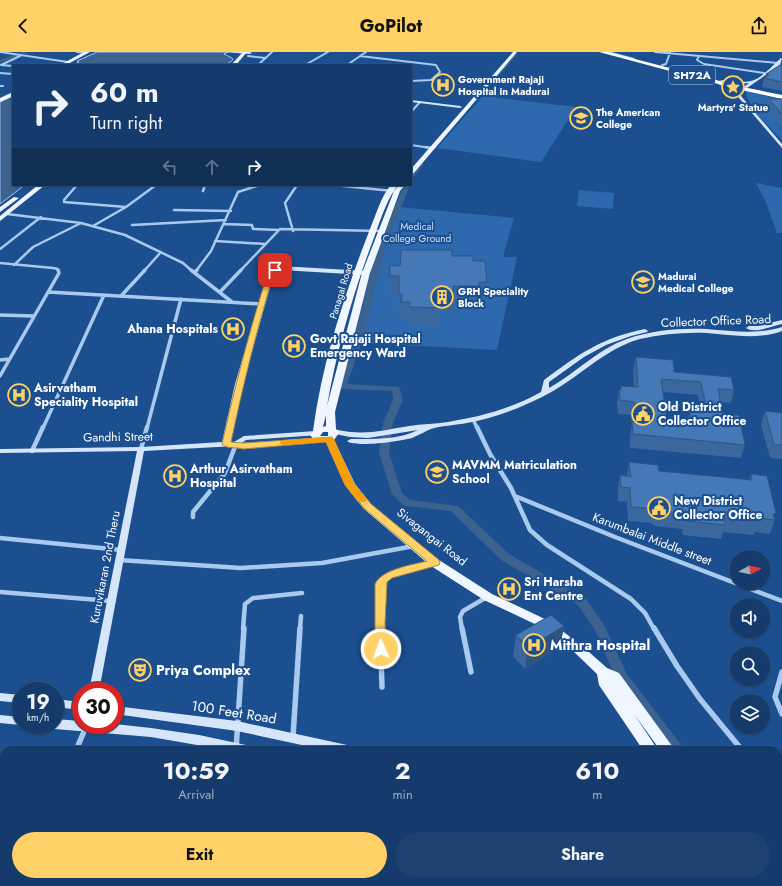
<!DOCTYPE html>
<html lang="en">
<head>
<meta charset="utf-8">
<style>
	:root { --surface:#143b6b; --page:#1d4271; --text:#f1f3f6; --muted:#9dadc1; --line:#33557e; --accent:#ffd166 }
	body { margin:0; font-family:Jost,sans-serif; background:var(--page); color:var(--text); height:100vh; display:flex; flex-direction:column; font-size:15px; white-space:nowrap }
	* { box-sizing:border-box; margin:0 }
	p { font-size:13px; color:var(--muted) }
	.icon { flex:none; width:22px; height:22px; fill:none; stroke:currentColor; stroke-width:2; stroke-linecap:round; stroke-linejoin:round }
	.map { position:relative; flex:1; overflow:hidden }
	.sheet { position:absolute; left:0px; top:694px; width:782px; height:140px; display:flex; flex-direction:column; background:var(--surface); border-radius:12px 12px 0 0; box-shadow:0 1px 3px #0004,0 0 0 1px var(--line) }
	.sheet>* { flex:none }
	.banner { position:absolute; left:12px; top:12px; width:400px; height:122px; border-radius:0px; box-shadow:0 1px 3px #0004,0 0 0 1px var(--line); background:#143b6b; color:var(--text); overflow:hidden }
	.needle { width:26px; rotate:82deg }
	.tools { position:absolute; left:730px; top:498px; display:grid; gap:8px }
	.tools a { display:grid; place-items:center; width:40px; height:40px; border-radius:50%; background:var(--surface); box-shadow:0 1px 3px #0004,0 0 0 1px var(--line); font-size:20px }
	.speed { position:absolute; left:12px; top:630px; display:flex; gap:8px; font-size:20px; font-weight:700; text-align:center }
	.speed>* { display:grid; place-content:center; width:52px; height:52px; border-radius:50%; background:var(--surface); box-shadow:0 1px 3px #0004,0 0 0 1px var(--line); line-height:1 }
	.speed small { font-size:10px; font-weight:400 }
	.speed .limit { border:6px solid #d22; background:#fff; color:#111 }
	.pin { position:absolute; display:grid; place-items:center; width:34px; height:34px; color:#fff; margin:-17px; border-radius:8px; box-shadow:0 2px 6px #0006 }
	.me { position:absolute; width:44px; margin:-22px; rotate:358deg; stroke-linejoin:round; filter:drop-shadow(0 0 3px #0008) }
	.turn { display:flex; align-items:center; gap:14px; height:84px; padding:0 12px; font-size:18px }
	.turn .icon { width:52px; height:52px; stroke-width:2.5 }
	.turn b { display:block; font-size:28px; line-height:34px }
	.lanes { display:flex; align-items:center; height:38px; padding:0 12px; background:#0003; justify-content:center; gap:20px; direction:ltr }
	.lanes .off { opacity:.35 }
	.eta { display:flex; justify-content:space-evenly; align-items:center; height:68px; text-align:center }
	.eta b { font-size:24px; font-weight:700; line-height:28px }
	.action { display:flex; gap:8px; margin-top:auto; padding:8px 12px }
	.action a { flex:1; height:46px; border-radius:24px; background:var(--accent); color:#111; font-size:16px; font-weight:700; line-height:46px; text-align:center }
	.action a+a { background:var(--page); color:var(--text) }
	header { display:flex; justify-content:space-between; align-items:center; height:52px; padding:0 12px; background:var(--accent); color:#111; font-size:18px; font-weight:700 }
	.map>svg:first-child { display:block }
	.green { fill:#2e69ad }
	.water { fill:#3c6290; stroke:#9cc4f0 }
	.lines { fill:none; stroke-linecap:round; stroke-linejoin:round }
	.canal { fill:#3c6290; fill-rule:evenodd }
	.street-far4 { stroke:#a9c9ee; stroke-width:2 }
	.street-far3 { stroke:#a9c9ee; stroke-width:2.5 }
	.street-far2 { stroke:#a9c9ee; stroke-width:3.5 }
	.street-far1 { stroke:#a9c9ee; stroke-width:4.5 }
	.street { stroke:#a9c9ee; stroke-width:5.5 }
	.secondary { fill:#d6e6fa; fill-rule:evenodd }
	.primary { fill:#f0f6ff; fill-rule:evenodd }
	.highway { fill:#fff; fill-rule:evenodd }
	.wall { fill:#3a679d; fill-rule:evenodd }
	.shaded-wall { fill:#305480 }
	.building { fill:#4478b7; stroke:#305480; fill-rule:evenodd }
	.route { fill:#ffd166; stroke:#a68842 }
	.slow { fill:#f59e0b }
	.labels { text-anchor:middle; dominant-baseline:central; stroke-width:4; stroke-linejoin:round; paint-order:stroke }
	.far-poi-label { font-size:10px; font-weight:bold; fill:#fff; stroke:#1b4f8f; text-anchor:start }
	.far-park-label { font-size:10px; fill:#cfe3fa; stroke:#1b4f8f }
	.far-street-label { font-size:10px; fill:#fff; stroke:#1b4f8f }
	.shield { fill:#1b4f8f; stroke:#bbcadd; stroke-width:1 }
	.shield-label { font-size:11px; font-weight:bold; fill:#fff }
	.street-label { font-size:12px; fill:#fff; stroke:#1b4f8f }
	.poi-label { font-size:12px; font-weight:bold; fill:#fff; stroke:#1b4f8f; text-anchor:start }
	.near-poi-label { font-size:14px; font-weight:bold; fill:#fff; stroke:#1b4f8f; text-anchor:start }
	.near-street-label { font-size:14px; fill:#fff; stroke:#1b4f8f }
</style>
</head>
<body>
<header><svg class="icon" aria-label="back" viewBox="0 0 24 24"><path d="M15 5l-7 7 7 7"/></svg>GoPilot<svg class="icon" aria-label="share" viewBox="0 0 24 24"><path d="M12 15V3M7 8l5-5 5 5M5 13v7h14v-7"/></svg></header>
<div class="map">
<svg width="782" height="834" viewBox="0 0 782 834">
	<rect width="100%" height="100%" fill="#1b4f8f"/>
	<!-- green -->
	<path class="green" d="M 746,39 L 781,48 L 782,88 C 769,74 749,59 746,39 Z
		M 483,44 L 576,55 L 541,110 L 437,96 Z
		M 756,131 L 782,136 L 782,181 L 777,181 L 766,150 Z
		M 579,138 L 614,141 L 613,157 L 577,154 Z
		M 399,155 L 514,166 L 503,205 L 517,205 L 497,298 L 360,291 L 382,201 Z"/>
	<!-- water -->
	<path class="water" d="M 97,0 L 228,0 L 224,2 L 232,6 L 233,8 L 225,13 L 73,13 L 79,10 L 77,9 Z
		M 13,44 L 13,133 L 25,133 L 0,152 L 0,50 Z"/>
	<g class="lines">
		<!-- canal -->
		<path class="canal" d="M 22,0 L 28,0 L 0,11 L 0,8 Z
			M 514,1 L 518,2 L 495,28 L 491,28 L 491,26 Z
			M 419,111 L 424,112 L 413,126 L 411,127 L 411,121 Z
			M 404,133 L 410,133 L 384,199 L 361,292 L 347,332 L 399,335 L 403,348 L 393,371 L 389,401 L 402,441 L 410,448 L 458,454 L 509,502 L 586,547 L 604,573 L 627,622 L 685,698 L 670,698 L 617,629 L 595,578 L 578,553 L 501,508 L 451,459 L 407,454 L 403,453 L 392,442 L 379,401 L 383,371 L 393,348 L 392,339 L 342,337 L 338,334 L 353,292 L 376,199 Z
			M 778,796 L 782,797 L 782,811 L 778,810 Z"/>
		<!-- street-far4 -->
		<path class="street-far4" d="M 0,0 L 68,10
			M 77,0 L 86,1
			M 608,0 L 634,7
			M 655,0 L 778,11
			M 248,4 L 266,6
			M 360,4 L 436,13 L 440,20 L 431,28 L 411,29
			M 699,4 L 697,8 L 704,12 L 764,21
			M 258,13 L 272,0
			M 305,13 L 328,0
			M 347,13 L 366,0
			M 662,13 L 666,12 L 670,1
			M 13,14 L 1,13 L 20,4
			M 0,21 L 13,22
			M 0,34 L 3,34
			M 411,60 L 420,50
			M 411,93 L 431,96"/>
		<!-- street-far3 -->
		<path class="street-far3" d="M 425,95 L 431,96
			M 77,133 L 64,148 L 64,150 L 126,155
			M 333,133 L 393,139
			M 203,139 L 205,133
			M 174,158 L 231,159
			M 7,162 L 81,171 L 125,183 L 183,211 L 192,219
			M 224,172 L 252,173 L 253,177 L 279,178
			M 132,173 L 226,168
			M 93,174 L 126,155 L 156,133
			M 293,179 L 285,151 L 297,133
			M 215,189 L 265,192
			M 0,197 L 41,165
			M 0,211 L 53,216 L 58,217 L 58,219
			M 14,213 L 33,195 L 81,171
			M 144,219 L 161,200
			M 196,219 L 211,199 L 238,140 L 260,133
			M 240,219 L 280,177 L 382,179"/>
		<!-- street-far2 -->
		<path class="street-far2" d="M 191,218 L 232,250
			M 195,220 L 197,218
			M 48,240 L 261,252
			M 220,240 L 241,218
			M 121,244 L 145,218
			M 0,263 L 33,264
			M 0,308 L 9,307
			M 0,324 L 59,221 L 58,218
			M 473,367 L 477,376
			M 43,376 L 104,243
			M 147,376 L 181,247"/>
		<!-- street-far1 -->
		<path class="street-far1" d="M 477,375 L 490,402 L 511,436 L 530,478 L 547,493 L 631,547 L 645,561 L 654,577
			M 141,397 L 147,375
			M 32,399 L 43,375
			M 515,444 L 615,485 L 782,549
			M 193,465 L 193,460 L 225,421 L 236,392
			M 0,486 L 121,498
			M 119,508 L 241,516 L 322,511 L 414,494
			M 0,540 L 111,549
			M 243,577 L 245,552 L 253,546 L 302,541
			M 300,577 L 301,564
			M 380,577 L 381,532 C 391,517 417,515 433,511
			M 462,577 L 460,565 L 463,559 L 487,545"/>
		<!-- street -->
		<path class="street" d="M 380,576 L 382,635
			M 462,576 L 471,620
			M 654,576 L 677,614 L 700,647 L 742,698
			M 782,620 L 775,645 L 782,662
			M 293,685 L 300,576
			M 76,698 L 86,675
			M 236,698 L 244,576
			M 778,732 L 782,736
			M 0,820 L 4,820
			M 85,830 L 117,834
			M 14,834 L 15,830
			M 204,834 L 205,830"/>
		<!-- secondary -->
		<path class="secondary" d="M 222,0 L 250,0 L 252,1 L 250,2 Z
			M 781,6 L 782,6 L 780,13 L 747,36 L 744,35 L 749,31 L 736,32 L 720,29 L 722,28 C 731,29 742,31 751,29 C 761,27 774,12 781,6 Z
			M 716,29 L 718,29 L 735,37 L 782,92 L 782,96 L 733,39 L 716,31 Z
			M 411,48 L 460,54 L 462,55 L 460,56 L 411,50 Z
			M 280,214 L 366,219 L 369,221 L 366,223 L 281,218 L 274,221 L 243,332 L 230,390 L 234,390 L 244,384 L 316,379 L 319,379 L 320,381 L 319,383 L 246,388 L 242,391 L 321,386 L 325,388 L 321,390 L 243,396 L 236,394 L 144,399 L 99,639 L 89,639 L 137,399 L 0,401 L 0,397 L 141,395 L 222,390 L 235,332 L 268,220 Z
			M 782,268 L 782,272 C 772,274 755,282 746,276 L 749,274 L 758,274 Z
			M 782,275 L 782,279 C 758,288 732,283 707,281 C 685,280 662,282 640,287 C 603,297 576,329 542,345 C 518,357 493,366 467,371 C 457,373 439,374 431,377 C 426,379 419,383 412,386 C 402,389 355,396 347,389 L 351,387 C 373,387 398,388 418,378 L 368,386 L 350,385 L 330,381 L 329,379 L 333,377 C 364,384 379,379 409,374 C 422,372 435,372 448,370 C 480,365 513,356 541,340 L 544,328 C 579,302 601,286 645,277 L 648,279 L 647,280 L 631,284 L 606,293 L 584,305 L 549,330 L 549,336 C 576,321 598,297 627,287 C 652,278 680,276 706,277 C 734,279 755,283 782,275 Z
			M 0,641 L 21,643 L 21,651 L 0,649 Z
			M 55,647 L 81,650 L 81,658 L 55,655 Z
			M 115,654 L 237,669 L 347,693 L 351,695 L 352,698 L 325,698 L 237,679 L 115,662 Z
			M 0,663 L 21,665 L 21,673 L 22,673 L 21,673 L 0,671 Z
			M 55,667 L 81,669 L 81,673 L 115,672 L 151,676 L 199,683 L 246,693 L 250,695 L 251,698 L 226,698 L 151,685 L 55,677 L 51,675 L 50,673 L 55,673 Z
			M 778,804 L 782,806 L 782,818 L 778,816 Z
			M 778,825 L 782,826 L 782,834 L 771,834 L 769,830 L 778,830 Z"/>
		<!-- primary -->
		<path class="primary" d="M 84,0 L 90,0 L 66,13 L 60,13 Z
			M 243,0 L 247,0 L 236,13 L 231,13 Z
			M 513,0 L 517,0 L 413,122 L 411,123 L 411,117 Z
			M 13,40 L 13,44 L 0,50 L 0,46 Z
			M 38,133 L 45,133 L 0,169 L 0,164 Z
			M 391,133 L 398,133 C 387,147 381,166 375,183 C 354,238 337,296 327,354 L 362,221 L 394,139 L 399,133 L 405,133 L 400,139 L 370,221 L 335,360 L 336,377 L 339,381 L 334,388 L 355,432 L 372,453 L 439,508 L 492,542 L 547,568 L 580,592 L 607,616 L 619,621 L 675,698 L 660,698 L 634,662 L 658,698 L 643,698 L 599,633 L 597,622 L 572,598 L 539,574 L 484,548 L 431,514 L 364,457 L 345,433 L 326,390 L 314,388 L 310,383 L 313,379 C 322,310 345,241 370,177 C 376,163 381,144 391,133 ZM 326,363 L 326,374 L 323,375 ZM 323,380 L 328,380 L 328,384 L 320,384 Z
			M 14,145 L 19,146 L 0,160 L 0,155 Z
			M 730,830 L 746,830 L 748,834 L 732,834 Z
			M 747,830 L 763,830 L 765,834 L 749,834 Z"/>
		<!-- highway -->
		<path class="highway" d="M 599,0 L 608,0 L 743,35 L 782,43 L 782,47 L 741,38 Z"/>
	</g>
	<!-- wall -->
	<path class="wall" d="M 782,14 L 782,39 L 762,35 L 764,26 L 766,25 L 766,22 Z
		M 769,47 L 782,47 L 782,75 L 766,56 Z
		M 452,204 L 473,209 L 487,230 L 485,248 L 478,248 L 478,252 L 453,252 L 452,260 L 440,260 L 440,274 L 410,273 L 410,268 L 401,268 L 401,260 L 398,259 L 399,242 L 390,242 L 390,224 L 400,214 Z
		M 636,305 L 674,320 L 734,338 L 731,351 L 721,350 L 723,362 L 745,393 L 741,406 L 630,396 L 630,384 L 632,373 L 631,363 L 618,362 L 617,351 L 619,338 L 620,338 L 621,334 L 634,335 L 633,318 ZM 663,340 L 698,343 L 701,360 L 690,359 L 687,370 L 667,369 Z
		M 765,359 L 782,361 L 782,407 L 770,406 L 761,373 Z
		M 629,410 L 659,419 L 749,428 L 751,422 L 774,466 L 775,468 L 770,482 L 755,480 L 754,483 L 723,480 L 721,487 L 683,483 L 682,477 L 655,474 L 651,471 L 628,469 L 627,450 L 618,449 L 618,437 L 620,423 L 627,424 Z
		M 564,574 L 560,595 L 525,617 L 513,604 L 516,583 Z"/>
	<!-- shaded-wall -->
	<path class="shaded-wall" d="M 564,574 L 560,595 L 525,617 L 528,596 Z"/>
	<!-- building -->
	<path class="building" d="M 780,13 L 782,14 L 782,30 L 764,26 L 769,23 L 766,22 Z
		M 769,47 L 782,47 L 782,62 Z
		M 401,198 L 452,198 L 452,204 L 473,204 L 473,209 L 485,209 L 487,230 L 479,230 L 479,234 L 453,234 L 453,242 L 440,242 L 440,256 L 410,255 L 410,250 L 401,250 L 402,242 L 399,241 L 399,224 L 390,224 L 390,213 L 400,214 Z
		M 636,305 L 673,308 L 674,320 L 731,325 L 734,338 L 718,337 L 723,362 L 739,363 L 745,393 L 633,382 L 632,370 L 636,370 L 634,350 L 620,348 L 619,338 L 621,338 L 621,334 L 638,335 ZM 661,327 L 701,330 L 707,360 L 690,359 L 692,371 L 667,369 Z
		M 765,359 L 782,361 L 782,393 L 774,393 Z
		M 629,410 L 658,413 L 659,419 L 752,428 L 751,422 L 767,424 L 776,461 L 773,462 L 775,468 L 757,466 L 758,469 L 724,466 L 725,473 L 687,469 L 686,463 L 658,460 L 654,457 L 631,455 L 630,436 L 621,435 L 620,423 L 631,425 Z
		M 551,563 L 564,574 L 528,596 L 516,583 Z"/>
	<!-- route -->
	<path class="route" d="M 275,215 L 278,218 L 274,221 C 257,276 243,333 231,390 L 243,391 L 332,385 L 354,432 L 371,452 L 439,508 L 440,511 L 439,513 L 392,526 L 387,530 L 385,571 L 386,597 L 385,600 L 381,601 L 377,600 L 375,597 L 375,532 C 382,517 412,513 427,509 L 365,457 L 345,433 L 326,390 L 243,397 C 236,395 226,397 222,392 C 235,334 250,277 268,220 Z"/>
	<!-- slow -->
	<path class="slow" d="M 329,385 L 334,387 L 354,432 L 367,447 L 365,450 L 358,450 L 345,433 L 326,390 L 283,393 L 279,391 L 283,388 Z"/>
	<!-- icons -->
	<defs>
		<g id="hospital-ring" transform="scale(1.15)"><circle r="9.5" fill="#1b4f8f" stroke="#ffd166" stroke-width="1.5"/><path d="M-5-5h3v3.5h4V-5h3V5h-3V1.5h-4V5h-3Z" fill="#ffd166"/></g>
		<g id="sight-ring" transform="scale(1.15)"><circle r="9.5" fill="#1b4f8f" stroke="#ffd166" stroke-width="1.5"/><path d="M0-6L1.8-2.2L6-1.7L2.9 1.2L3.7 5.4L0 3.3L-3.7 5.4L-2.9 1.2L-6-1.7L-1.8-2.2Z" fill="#ffd166"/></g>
		<g id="university-ring" transform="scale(1.15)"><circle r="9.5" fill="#1b4f8f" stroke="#ffd166" stroke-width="1.5"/><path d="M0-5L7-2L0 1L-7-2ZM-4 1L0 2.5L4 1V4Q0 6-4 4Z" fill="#ffd166"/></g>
		<g id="building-ring" transform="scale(1.15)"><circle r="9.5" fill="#1b4f8f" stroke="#ffd166" stroke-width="1.5"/><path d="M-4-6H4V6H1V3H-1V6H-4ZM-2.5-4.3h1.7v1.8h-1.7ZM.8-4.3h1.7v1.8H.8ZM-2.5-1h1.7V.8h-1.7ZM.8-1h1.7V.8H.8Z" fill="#ffd166"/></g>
		<g id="civic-ring" transform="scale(1.15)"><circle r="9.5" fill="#1b4f8f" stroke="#ffd166" stroke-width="1.5"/><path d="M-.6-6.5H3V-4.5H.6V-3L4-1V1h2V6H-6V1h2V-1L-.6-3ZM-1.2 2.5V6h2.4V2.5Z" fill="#ffd166"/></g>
		<g id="school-ring" transform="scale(1.15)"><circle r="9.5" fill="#1b4f8f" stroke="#ffd166" stroke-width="1.5"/><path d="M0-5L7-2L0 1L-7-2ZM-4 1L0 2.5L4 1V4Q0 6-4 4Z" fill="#ffd166"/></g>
		<g id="theatre-ring" transform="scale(1.15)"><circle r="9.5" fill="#1b4f8f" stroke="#ffd166" stroke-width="1.5"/><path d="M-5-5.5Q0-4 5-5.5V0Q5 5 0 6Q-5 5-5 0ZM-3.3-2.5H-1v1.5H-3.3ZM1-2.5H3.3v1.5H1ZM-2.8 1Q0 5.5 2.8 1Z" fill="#ffd166"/></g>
	</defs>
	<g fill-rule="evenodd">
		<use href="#hospital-ring" x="443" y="33"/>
		<use href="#sight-ring" x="733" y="35"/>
		<use href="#university-ring" x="581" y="66"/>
		<use href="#university-ring" x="643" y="230"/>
		<use href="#building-ring" x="442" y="245"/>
		<use href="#hospital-ring" x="233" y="277"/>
		<use href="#hospital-ring" x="294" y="294"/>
		<use href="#hospital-ring" x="19" y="343"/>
		<use href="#civic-ring" x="643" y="362"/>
		<use href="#school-ring" x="437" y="420"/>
		<use href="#hospital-ring" x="175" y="424"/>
		<use href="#civic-ring" x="659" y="456"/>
		<use href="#hospital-ring" x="509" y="537"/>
		<use href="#hospital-ring" x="534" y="593"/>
		<use href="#theatre-ring" x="140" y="618"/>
	</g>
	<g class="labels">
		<!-- far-poi labels -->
		<g class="far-poi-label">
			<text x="458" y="27">Government Rajaji<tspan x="458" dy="12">Hospital in Madurai</tspan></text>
			<text x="733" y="55" text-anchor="middle">Martyrs' Statue</text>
			<text x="596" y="60">The American<tspan x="596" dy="12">College</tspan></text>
			<text x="658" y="224">Madurai<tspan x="658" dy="12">Medical College</tspan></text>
			<text x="458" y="239">GRH Speciality<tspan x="458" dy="12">Block</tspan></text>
		</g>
		<!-- far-park labels -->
		<g class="far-park-label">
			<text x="417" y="174">Medical<tspan x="417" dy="12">College Ground</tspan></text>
		</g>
		<!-- far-street labels -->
		<g class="far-street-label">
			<text transform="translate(341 239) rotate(-73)">Panagal Road</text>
		</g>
		<!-- shield labels -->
		<rect class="shield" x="669" y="14" width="46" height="18" rx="3"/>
		<g class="shield-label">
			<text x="692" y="23">SH72A</text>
		</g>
		<!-- street labels -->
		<g class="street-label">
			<text transform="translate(716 269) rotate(-2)">Collector Office Road</text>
			<text transform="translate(118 385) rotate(-1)">Gandhi Street</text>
			<text transform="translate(432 485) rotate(38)">Sivagangai Road</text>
			<text transform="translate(652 487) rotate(21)">Karumbalai Middle street</text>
			<text transform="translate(105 515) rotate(-79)">Kuruvikaran 2nd Theru</text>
		</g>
		<!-- poi labels -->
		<g class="poi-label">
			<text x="218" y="277" text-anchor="end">Ahana Hospitals</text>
			<text x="310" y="287">Govt Rajaji Hospital<tspan x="310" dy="14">Emergency Ward</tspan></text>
			<text x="34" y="336">Asirvatham<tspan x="34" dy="14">Speciality Hospital</tspan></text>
			<text x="658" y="355">Old District<tspan x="658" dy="14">Collector Office</tspan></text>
			<text x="452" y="413">MAVMM Matriculation<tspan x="452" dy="14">School</tspan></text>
			<text x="190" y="417">Arthur Asirvatham<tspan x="190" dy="14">Hospital</tspan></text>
			<text x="674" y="449">New District<tspan x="674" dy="14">Collector Office</tspan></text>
			<text x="524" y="530">Sri Harsha<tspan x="524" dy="14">Ent Centre</tspan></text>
		</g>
		<!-- near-poi labels -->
		<g class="near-poi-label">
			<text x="550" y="593">Mithra Hospital</text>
			<text x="156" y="618">Priya Complex</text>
		</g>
		<!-- near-street labels -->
		<g class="near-street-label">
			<text transform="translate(234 660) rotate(9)">100 Feet Road</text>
		</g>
	</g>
</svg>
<div class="tools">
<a><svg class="needle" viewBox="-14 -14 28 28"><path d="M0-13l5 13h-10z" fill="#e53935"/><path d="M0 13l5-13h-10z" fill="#9dadc1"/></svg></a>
<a><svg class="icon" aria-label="sound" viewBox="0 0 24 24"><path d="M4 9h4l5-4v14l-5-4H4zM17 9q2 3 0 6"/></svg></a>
<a><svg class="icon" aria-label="search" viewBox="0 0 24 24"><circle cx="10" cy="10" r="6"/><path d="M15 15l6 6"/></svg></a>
<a><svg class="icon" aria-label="layers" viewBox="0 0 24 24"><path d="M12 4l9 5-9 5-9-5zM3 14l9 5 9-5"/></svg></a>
</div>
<div class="speed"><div>19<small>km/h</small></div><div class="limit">30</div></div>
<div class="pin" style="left:275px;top:218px;background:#d93025"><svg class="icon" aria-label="arrive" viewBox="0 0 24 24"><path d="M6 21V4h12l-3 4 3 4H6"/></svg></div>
<svg class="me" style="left:381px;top:597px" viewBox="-20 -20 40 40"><circle r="17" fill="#ffd166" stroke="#fff" stroke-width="3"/><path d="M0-11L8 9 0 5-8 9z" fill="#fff"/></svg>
<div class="banner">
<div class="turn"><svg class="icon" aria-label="right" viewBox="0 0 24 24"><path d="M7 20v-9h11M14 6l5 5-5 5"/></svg><div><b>60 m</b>Turn right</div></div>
<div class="lanes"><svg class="icon off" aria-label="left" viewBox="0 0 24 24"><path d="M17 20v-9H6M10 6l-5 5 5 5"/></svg><svg class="icon off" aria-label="ahead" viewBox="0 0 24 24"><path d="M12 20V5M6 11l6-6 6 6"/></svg><svg class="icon" aria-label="right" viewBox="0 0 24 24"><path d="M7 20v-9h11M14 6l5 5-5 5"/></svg></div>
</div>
<section class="sheet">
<div class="eta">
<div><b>10:59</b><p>Arrival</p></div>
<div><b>2</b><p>min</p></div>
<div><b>610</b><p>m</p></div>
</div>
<div class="action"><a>Exit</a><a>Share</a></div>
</section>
</div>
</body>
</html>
